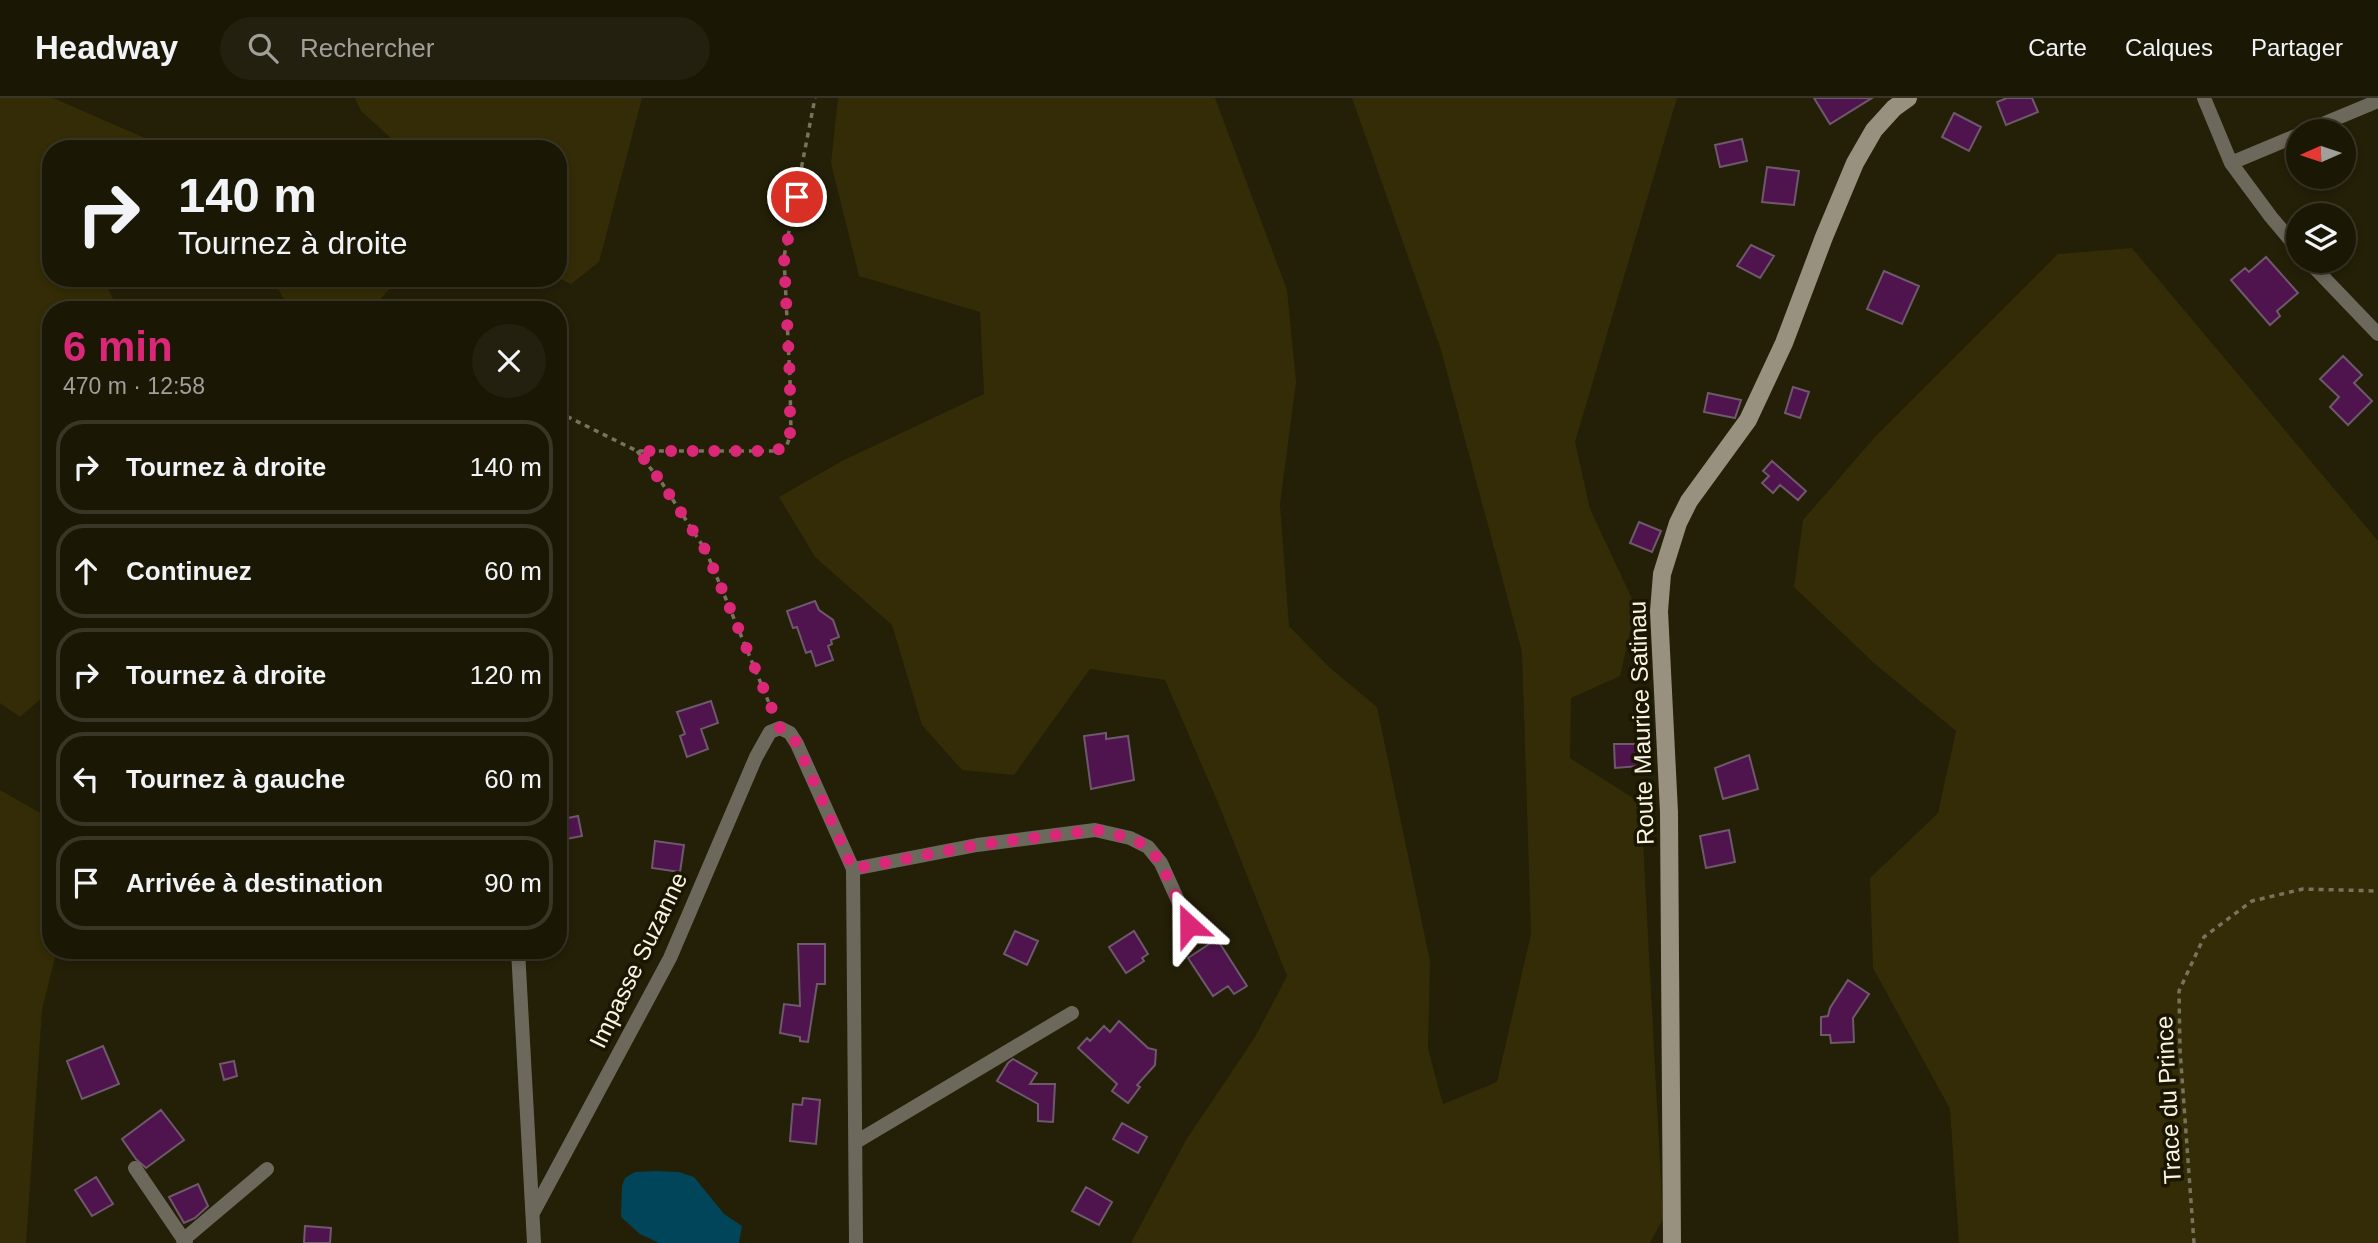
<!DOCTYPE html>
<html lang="fr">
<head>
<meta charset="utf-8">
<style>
	:root { --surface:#1b1705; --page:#24200f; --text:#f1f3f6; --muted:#a09f9a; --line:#393627; --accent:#db2777 }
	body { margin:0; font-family:Arial,sans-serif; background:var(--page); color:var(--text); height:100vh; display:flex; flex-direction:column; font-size:26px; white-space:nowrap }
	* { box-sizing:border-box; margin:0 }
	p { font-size:23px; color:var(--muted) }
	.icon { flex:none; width:38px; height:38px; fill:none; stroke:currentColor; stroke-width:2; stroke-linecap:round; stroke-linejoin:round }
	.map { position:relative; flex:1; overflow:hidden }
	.side { position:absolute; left:42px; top:203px; width:525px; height:658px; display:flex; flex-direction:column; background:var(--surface); border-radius:28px; box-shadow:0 4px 10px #0003,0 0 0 2px var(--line) }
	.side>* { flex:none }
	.hud { position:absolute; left:42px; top:42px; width:525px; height:147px; border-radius:28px; box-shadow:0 4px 10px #0003,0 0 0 2px var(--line); background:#1b1705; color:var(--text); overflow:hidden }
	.needle { width:46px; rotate:267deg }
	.controls { position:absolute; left:2286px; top:21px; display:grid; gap:14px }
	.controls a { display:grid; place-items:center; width:70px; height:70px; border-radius:50%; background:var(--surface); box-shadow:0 4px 10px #0003,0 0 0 2px var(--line); font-size:35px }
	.pin { position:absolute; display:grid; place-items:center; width:60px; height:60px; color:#fff; margin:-30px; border:4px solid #fff; border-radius:50%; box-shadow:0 2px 7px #0007 }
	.me { position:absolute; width:77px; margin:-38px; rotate:336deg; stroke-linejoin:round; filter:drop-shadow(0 0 5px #0008) }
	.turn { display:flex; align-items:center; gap:24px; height:147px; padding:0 21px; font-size:32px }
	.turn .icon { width:91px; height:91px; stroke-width:2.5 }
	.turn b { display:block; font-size:49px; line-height:60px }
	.round { display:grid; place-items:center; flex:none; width:74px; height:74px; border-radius:37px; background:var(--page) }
	.summary { display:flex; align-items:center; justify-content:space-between; height:119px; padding:0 21px }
	h1 { font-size:42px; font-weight:600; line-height:52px; color:var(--accent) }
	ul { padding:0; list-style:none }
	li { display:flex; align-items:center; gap:21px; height:94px; margin:0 14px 10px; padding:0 7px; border:4px solid var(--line); border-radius:28px }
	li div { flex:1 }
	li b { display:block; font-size:26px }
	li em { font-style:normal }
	header { display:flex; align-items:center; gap:42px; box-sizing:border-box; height:98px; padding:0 35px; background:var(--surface); border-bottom:2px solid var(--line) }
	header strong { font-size:33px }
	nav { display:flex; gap:38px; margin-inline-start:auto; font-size:24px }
	.search { width:490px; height:63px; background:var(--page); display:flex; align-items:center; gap:18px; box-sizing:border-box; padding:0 24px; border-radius:38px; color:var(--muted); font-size:26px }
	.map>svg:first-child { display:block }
	.green { fill:#332c06 }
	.water { fill:#01455a }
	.building { fill:#4f144d; stroke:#6e596c; stroke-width:2 }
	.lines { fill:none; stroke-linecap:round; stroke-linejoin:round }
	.path { stroke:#77735e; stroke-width:3.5; stroke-dasharray:5 5; stroke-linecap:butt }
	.street { stroke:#6d685c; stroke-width:14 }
	.secondary { stroke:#99917f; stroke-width:18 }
	.route { stroke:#db2777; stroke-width:12; stroke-dasharray:0 21.6 }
	.labels { text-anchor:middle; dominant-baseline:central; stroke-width:7; stroke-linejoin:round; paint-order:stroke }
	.street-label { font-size:24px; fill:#f7f4e5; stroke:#1b1600 }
</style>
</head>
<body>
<header>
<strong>Headway</strong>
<div class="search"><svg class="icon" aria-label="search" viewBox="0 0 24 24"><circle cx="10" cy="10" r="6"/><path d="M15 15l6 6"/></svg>Rechercher</div>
<nav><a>Carte</a><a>Calques</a><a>Partager</a></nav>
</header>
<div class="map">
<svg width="2378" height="1145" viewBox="0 0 2378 1145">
	<rect width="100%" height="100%" fill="#241f07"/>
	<!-- green -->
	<path class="green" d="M 0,0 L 53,0 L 145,40 L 148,51 L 51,51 L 51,180 L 102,180 L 119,212 L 51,212 L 51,592 L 20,619 L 0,605 Z
		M 355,0 L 642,0 L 599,164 L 571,186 L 558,180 L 558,51 L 403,51 L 361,13 Z
		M 838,0 L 1215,0 L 1287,192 L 1296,284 L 1280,406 L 1289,528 L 1329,569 L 1377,609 L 1430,863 L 1428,951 L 1443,1006 L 1497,984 L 1531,836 L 1522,554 L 1441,252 L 1352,0 L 1677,0 L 1575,344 L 1590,411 L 1636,509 L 1620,578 L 1571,600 L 1570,660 L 1641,705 L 1663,1121 L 1650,1145 L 1131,1145 L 1186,1042 L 1255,939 L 1287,878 L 1219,707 L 1165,582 L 1090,571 L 1014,677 L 962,672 L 922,627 L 892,527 L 815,459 L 779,399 L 842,363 L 984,296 L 980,214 L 859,178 L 831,65 Z
		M 2132,150 L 2378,443 L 2378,1145 L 1959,1145 L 1950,1011 L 1873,870 L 1870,780 L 1938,715 L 1956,633 L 1875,566 L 1794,489 L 1803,422 L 1874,340 L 2058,156 Z
		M 272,180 L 399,180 L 371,212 L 290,212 Z
		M 0,692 L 51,721 L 51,852 L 57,852 L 42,912 L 26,1145 L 0,1145 Z"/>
	<!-- water -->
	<path class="water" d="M 656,1073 L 679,1074 L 694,1079 L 724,1116 L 742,1128 L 739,1145 L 659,1145 L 640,1136 L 621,1119 L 622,1088 L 625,1080 L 635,1074 Z"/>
	<!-- building -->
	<path class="building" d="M 1814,0 L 1872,0 L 1830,26 Z
		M 2007,0 L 2032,0 L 2038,14 L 2006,27 L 1997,4 Z
		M 1954,15 L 1981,29 L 1969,53 L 1942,39 Z
		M 1742,41 L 1747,63 L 1720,69 L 1715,47 Z
		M 1767,69 L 1799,73 L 1794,107 L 1762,104 Z
		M 1751,147 L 1774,158 L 1760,180 L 1737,168 Z
		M 2266,159 L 2298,195 L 2277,213 L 2280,218 L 2270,227 L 2231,182 L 2245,170 L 2249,174 Z
		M 1884,173 L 1919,188 L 1902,226 L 1867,211 Z
		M 2343,258 L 2362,277 L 2354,285 L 2372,303 L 2348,327 L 2330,309 L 2339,299 L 2320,281 Z
		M 1793,289 L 1809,294 L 1800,320 L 1785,315 Z
		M 1708,295 L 1741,302 L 1735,320 L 1704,314 Z
		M 1772,363 L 1806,393 L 1798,402 L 1780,387 L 1773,395 L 1762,385 L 1769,378 L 1763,373 Z
		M 1639,424 L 1661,433 L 1652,454 L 1630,445 Z
		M 815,503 L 819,512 L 833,522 L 839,539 L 831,542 L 832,546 L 828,548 L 833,562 L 816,568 L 811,553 L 806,555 L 797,529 L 793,530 L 787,513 Z
		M 711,603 L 718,625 L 701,631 L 708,651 L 687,659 L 680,638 L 685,636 L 677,614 Z
		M 1106,635 L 1106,641 L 1128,638 L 1134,682 L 1091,691 L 1084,638 Z
		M 1614,646 L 1638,646 L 1639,668 L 1615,670 Z
		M 1749,657 L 1758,691 L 1723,701 L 1715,670 Z
		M 578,718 L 582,738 L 561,742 L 558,722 Z
		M 1729,732 L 1735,764 L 1706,770 L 1700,738 Z
		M 655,743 L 684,747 L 680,774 L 652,770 Z
		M 1015,833 L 1038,843 L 1027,867 L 1004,856 Z
		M 1134,833 L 1148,856 L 1142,860 L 1144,863 L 1126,875 L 1109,849 Z
		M 1217,841 L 1247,888 L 1234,896 L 1228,888 L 1213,898 L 1188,860 Z
		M 798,846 L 825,846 L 825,886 L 817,886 L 808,944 L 800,943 L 800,939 L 780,935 L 784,906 L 800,908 Z
		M 1848,882 L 1869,896 L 1853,920 L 1854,944 L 1831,945 L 1830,937 L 1821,937 L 1821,919 L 1828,918 L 1830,910 Z
		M 1119,923 L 1148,950 L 1156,952 L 1155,967 L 1137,987 L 1140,989 L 1128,1005 L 1112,993 L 1117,986 L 1078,950 L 1087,940 L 1090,943 L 1104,928 L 1110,934 Z
		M 103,948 L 119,986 L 82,1001 L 67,963 Z
		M 1013,961 L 1037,975 L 1030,986 L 1055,986 L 1053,1024 L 1038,1023 L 1038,1006 L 997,983 L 1008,965 Z
		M 234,963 L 237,978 L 224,982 L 220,966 Z
		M 803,1000 L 820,1002 L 816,1046 L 790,1043 L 793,1006 L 802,1007 Z
		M 161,1012 L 184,1042 L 146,1070 L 136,1061 L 122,1041 Z
		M 1122,1025 L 1147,1039 L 1138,1055 L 1113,1041 Z
		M 96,1079 L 113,1106 L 92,1118 L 75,1092 Z
		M 198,1086 L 208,1108 L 195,1120 L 184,1125 L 169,1099 Z
		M 1086,1089 L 1112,1104 L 1099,1127 L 1072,1113 Z
		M 305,1128 L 331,1130 L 330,1145 L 304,1145 Z"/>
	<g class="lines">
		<!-- path -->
		<path class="path" d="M 558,314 L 637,353 L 775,353 L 787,347 L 791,335 L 790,283 L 784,159 L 815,0
			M 637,353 L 662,385 L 706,453 L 774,617
			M 2194,1145 L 2180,952 L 2179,893 L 2204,839 L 2252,803 L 2303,791 L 2378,793"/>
		<!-- street -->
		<path class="street" d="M 2204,0 L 2231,65 L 2271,119 L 2298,151
			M 2306,33 L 2378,3
			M 2231,65 L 2298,37
			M 2308,163 L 2378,236
			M 853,771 L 977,747 L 1095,732 L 1130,740 L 1148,749 L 1161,765 L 1189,827
			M 518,852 L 534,1145
			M 856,1044 L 1072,915
			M 135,1070 L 186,1145
			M 533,1115 L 670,860 L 756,659 L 770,634 L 780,630 L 790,635 L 797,646 L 853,771 L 856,1145
			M 183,1142 L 267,1071"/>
		<!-- secondary -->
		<path class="secondary" d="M 1672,1145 L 1669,714 L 1659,513 L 1662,476 L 1678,425 L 1689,403 L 1748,322 L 1784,245 L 1824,139 L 1855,65 L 1874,32 L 1894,10 L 1908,0"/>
	</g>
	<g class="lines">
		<!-- route -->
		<path class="route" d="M 797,99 L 784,159 L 790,283 L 790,335 L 787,347 L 775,353 L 638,353 L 662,385 L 706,453 L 780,630 L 790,635 L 797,646 L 853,771 L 977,747 L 1096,732 L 1130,740 L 1148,749 L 1161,765 L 1189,827"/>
	</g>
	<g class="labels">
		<!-- street labels -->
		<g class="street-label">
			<text transform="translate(1641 625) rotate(-92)">Route Maurice Satinau</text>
			<text transform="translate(638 862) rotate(-64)">Impasse Suzanne</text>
			<text transform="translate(2168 1002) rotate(-93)">Trace du Prince</text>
		</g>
	</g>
</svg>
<div class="controls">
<a><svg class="needle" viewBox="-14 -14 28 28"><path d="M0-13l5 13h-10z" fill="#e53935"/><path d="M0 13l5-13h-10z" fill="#a09f9a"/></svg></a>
<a><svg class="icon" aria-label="layers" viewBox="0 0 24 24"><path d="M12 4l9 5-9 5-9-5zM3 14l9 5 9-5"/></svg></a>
</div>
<div class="pin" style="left:797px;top:99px;background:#d93025"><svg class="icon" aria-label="arrive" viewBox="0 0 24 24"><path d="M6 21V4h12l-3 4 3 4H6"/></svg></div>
<svg class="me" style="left:1189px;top:827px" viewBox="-20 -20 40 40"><path d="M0-17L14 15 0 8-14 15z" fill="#db2777" stroke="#fff" stroke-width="4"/></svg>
<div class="hud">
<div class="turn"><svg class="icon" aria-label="right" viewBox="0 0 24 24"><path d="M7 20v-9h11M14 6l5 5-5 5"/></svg><div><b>140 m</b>Tournez à droite</div></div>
</div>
<section class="side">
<div class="summary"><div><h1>6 min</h1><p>470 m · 12:58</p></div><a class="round"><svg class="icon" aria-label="close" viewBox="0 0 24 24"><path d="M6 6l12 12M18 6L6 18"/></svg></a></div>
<ul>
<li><svg class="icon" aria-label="right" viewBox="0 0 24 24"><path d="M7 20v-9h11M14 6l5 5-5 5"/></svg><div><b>Tournez à droite</b></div><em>140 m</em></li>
<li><svg class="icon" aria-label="ahead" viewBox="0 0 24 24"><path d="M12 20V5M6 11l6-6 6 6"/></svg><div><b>Continuez</b></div><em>60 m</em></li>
<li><svg class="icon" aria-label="right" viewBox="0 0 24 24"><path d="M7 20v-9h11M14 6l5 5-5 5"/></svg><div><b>Tournez à droite</b></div><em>120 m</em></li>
<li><svg class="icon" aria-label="left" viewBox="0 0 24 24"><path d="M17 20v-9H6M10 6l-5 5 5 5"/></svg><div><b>Tournez à gauche</b></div><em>60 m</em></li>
<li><svg class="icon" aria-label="arrive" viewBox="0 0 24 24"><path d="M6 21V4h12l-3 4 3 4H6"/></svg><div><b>Arrivée à destination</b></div><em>90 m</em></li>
</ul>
</section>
</div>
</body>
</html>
